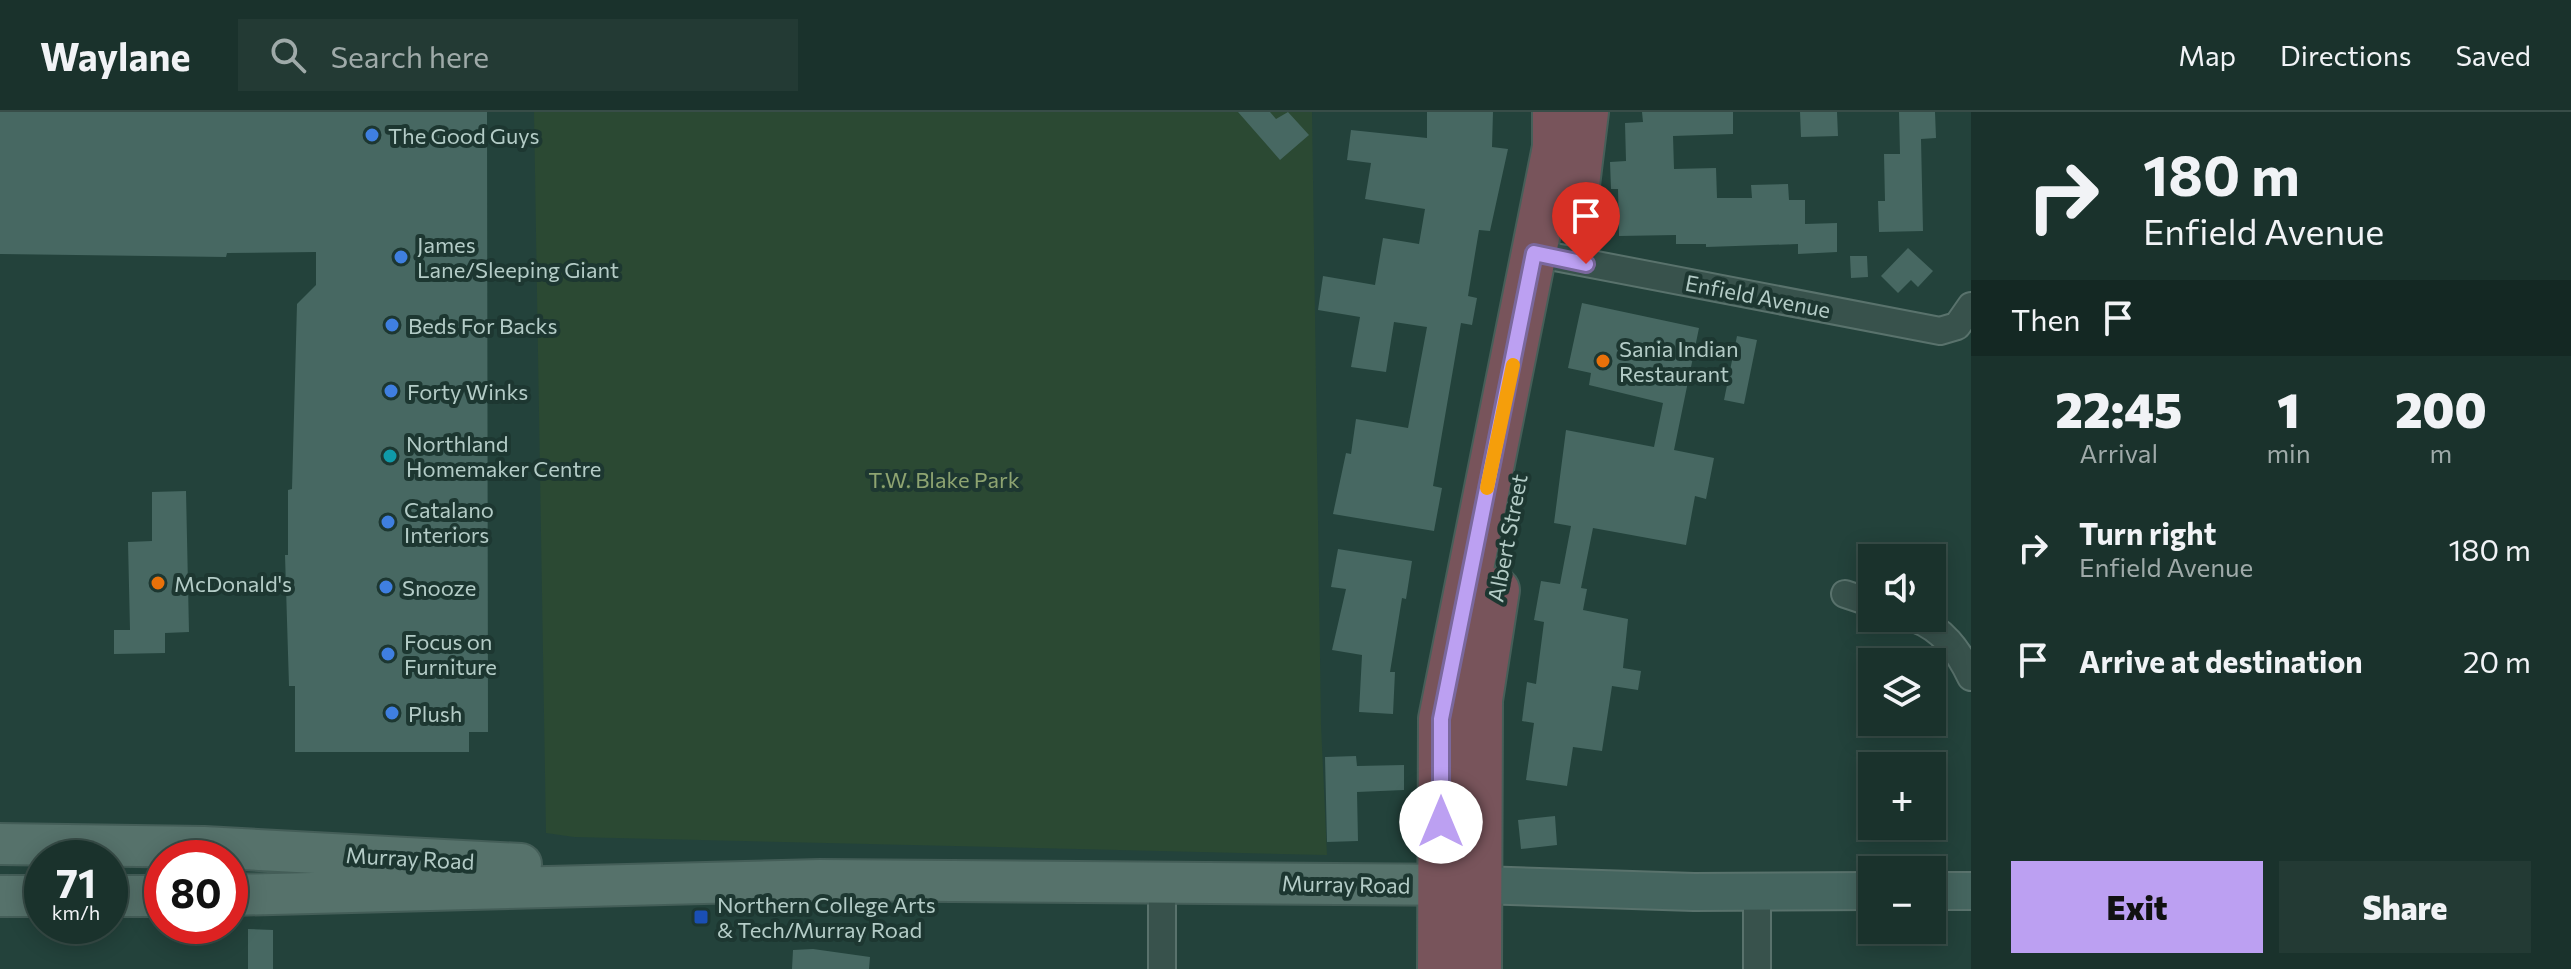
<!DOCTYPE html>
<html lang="en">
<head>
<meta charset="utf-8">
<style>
	:root { --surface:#1a322c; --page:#233a34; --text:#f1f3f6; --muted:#9faaa9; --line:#384d48; --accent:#bca0f2 }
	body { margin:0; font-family:Commissioner,sans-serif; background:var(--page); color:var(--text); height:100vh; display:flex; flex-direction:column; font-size:30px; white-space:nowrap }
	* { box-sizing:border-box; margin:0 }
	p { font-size:26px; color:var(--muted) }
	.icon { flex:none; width:44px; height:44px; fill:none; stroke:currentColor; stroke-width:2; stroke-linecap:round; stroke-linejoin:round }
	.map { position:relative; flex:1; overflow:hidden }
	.sheet { display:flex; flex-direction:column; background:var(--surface); width:600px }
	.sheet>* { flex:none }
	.banner { background:#1a322c; color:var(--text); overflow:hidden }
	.fabs { position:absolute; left:1858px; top:432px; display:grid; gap:16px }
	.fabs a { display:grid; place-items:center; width:88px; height:88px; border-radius:0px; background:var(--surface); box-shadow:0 4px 20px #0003,0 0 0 2px var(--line); font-size:40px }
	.speed { position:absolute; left:24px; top:728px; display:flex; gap:16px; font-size:40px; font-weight:700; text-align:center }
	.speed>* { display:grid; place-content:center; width:104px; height:104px; border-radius:50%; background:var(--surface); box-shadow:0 4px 20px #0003,0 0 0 2px var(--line); line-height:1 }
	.speed small { font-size:20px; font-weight:400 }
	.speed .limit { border:12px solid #d22; background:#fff; color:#111 }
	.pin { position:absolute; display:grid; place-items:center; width:68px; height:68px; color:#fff; margin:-82px -34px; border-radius:50% 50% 50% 0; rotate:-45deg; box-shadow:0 0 8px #0007 }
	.pin .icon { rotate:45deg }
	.me { position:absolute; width:88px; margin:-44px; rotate:0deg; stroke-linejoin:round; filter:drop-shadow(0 0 6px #0008) }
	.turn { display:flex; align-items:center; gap:28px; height:168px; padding:0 40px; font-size:36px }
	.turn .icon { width:104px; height:104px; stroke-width:2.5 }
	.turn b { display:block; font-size:56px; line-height:68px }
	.then { display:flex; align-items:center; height:76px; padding:0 40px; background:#0003; gap:16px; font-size:30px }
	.eta { display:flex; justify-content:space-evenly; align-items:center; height:136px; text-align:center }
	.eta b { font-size:48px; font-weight:800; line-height:56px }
	.primary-button { display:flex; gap:16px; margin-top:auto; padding:16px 40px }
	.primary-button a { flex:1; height:92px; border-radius:0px; background:var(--accent); color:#111; font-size:32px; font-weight:800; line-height:92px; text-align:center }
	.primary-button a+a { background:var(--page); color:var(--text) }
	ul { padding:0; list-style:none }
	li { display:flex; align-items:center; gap:24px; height:112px; padding:0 40px }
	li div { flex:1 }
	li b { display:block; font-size:30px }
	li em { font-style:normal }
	header { display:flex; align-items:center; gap:48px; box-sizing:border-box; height:112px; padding:0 40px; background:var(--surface); border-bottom:2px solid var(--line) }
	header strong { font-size:38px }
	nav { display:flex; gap:44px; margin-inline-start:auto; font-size:28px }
	.search { width:560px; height:72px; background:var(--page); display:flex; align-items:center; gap:20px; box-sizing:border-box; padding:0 28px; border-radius:0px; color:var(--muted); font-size:30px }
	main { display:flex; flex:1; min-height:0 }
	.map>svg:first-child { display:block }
	.green { fill:#2b4933 }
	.building { fill:#476862 }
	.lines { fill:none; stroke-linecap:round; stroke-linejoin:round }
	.street-casing { stroke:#59726c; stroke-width:30 }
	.secondary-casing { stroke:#59726c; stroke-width:40 }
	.primary-casing { stroke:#445e58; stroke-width:44 }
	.highway-casing { stroke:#465f59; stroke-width:48 }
	.street { stroke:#38524c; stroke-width:26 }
	.secondary { stroke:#45655f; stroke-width:36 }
	.primary { stroke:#56726b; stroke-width:40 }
	.highway { stroke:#78545b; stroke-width:44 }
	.route-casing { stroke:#7a689d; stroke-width:20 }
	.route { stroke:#bca0f2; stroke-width:14 }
	.slow { stroke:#f59e0b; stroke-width:14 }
	.shop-dot { fill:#3f7fe0; stroke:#1d3731; stroke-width:3 }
	.food-dot { fill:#e8710a; stroke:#1d3731; stroke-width:3 }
	.culture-dot { fill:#0f9aa8; stroke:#1d3731; stroke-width:3 }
	.transit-dot { fill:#1a4fb4; stroke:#1d3731; stroke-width:3 }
	.labels { text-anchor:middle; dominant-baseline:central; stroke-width:8; stroke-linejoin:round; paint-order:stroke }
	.poi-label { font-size:22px; fill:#b4ccc7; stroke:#1d3731; text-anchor:start }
	.street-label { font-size:22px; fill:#b4ccc7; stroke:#1d3731 }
	.park-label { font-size:22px; fill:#8ea471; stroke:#1d3731 }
</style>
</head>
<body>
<header>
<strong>Waylane</strong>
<div class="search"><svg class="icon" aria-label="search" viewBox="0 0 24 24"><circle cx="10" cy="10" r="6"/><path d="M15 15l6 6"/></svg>Search here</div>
<nav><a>Map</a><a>Directions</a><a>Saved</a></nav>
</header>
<main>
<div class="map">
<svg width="1971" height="857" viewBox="0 0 1971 857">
	<rect width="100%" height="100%" fill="#23423b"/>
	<!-- green -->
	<path class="green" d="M 534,0 L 1312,0 L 1321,613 L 1327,743 L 574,725 L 546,721 Z"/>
	<!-- building -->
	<path class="building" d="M 0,0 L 487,0 L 488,620 L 469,620 L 469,640 L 295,640 L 295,574 L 289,574 L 285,443 L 288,443 L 288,378 L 292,377 L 297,192 L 316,173 L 316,140 L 227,141 L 226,145 L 0,142 Z
		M 1238,0 L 1270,0 L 1276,7 L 1288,0 L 1309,23 L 1280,48 Z
		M 1427,0 L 1493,0 L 1492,35 L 1508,37 L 1490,119 L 1479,118 L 1468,184 L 1477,186 L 1472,213 L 1461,211 L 1433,374 L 1442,376 L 1434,419 L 1333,402 L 1346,341 L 1351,342 L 1356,307 L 1408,316 L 1427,215 L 1394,210 L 1386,260 L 1351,255 L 1360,205 L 1318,198 L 1323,164 L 1375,173 L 1383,126 L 1419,132 L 1425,97 L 1365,87 L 1371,51 L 1347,48 L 1351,18 L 1427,26 Z
		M 1642,0 L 1733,0 L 1733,22 L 1673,24 L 1674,57 L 1716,56 L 1717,86 L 1752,86 L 1751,73 L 1788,72 L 1789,88 L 1805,88 L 1805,112 L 1837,111 L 1837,140 L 1798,142 L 1798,132 L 1706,135 L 1706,132 L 1676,132 L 1676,123 L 1619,124 L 1618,77 L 1611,77 L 1610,50 L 1626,49 L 1625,11 L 1643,10 Z
		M 1800,0 L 1837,0 L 1838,24 L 1801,25 Z
		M 1899,0 L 1935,0 L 1936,26 L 1921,27 L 1923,119 L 1879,120 L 1878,89 L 1885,89 L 1884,42 L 1900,42 Z
		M 1908,136 L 1933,159 L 1918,175 L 1911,168 L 1898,181 L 1881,164 Z
		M 1850,144 L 1867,144 L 1868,165 L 1851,166 Z
		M 1582,191 L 1699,216 L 1674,338 L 1714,346 L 1706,387 L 1695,384 L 1686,433 L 1593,416 L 1581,476 L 1587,477 L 1583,498 L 1628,507 L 1623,556 L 1641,559 L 1638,578 L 1612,574 L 1602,639 L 1573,635 L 1567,674 L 1526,668 L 1534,611 L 1522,609 L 1527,570 L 1536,572 L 1544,510 L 1534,508 L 1541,469 L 1560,472 L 1571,414 L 1554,411 L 1566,318 L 1654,335 L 1663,291 L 1589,273 L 1591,261 L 1568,256 Z
		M 1737,224 L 1757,228 L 1744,292 L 1724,288 Z
		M 186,379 L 189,520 L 165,521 L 165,541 L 114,542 L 114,518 L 130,518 L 128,430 L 152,429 L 152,380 Z
		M 1338,437 L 1412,449 L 1406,487 L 1402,486 L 1390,560 L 1395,560 L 1393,602 L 1359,600 L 1362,543 L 1332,538 L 1346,477 L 1331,475 Z
		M 1356,644 L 1357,654 L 1404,653 L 1404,678 L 1357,680 L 1358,729 L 1327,730 L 1325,645 Z
		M 1555,704 L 1557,733 L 1521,737 L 1518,708 Z
		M 248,817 L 273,818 L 273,857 L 248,857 Z
		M 813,837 L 870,845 L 869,857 L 792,857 L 793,838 Z"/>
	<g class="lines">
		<!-- street casing -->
		<g class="street-casing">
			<path id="street" d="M 1534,141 L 1940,219 L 1957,214 L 1971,194
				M 1845,482 L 1872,491
				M 1914,506 C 1943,517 1958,538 1971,565
				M 1162,769 L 1162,857
				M 1757,779 L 1757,857"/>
		</g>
		<!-- secondary casing -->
		<g class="secondary-casing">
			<path id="secondary" d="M 1479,773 L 1694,780 L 1872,779
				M 1932,779 L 1971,779"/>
		</g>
		<!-- primary casing -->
		<g class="primary-casing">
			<path id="primary" d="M 0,732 L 204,735 L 521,752
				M 230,783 L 820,768 L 1471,773
				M 0,784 L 42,784
				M 110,784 L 162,784"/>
		</g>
		<!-- highway casing -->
		<g class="highway-casing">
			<path id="highway" d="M 1576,81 L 1586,0
				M 1440,857 L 1441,607 L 1555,35 L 1555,0
				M 1479,857 L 1480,588 L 1497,478"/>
		</g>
		<!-- street -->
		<use href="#street" class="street"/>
		<!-- secondary -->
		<use href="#secondary" class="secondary"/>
		<!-- primary -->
		<use href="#primary" class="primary"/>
		<!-- highway -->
		<use href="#highway" class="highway"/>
	</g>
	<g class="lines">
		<!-- route casing -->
		<g class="route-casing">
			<path id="route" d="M 1441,710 L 1441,607 L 1534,141 L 1586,152"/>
		</g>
		<!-- route -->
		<use href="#route" class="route"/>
		<!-- slow -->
		<path class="slow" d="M 1487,376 L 1513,253"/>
	</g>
	<!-- markers -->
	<g class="shop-dot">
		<circle cx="372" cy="23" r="8"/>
		<circle cx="401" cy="145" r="8"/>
		<circle cx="392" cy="213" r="8"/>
		<circle cx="391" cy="279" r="8"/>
		<circle cx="388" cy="410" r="8"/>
		<circle cx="386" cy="475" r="8"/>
		<circle cx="388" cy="542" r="8"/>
		<circle cx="392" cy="601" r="8"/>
	</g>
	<g class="food-dot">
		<circle cx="1603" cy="249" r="8"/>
		<circle cx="158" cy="471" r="8"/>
	</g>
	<circle class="culture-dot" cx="390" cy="344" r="8"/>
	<rect class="transit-dot" x="693" y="797" width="16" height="16" rx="4"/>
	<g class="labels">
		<!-- poi labels -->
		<g class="poi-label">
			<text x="388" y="23">The Good Guys</text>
			<text x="417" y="132">James<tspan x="417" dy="25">Lane/Sleeping Giant</tspan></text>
			<text x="408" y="213">Beds For Backs</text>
			<text x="1619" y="236">Sania Indian<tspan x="1619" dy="25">Restaurant</tspan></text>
			<text x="407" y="279">Forty Winks</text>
			<text x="406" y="331">Northland<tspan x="406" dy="25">Homemaker Centre</tspan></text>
			<text x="404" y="397">Catalano<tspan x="404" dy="25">Interiors</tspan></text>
			<text x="174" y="471">McDonald's</text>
			<text x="402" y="475">Snooze</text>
			<text x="404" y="529">Focus on<tspan x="404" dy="25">Furniture</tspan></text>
			<text x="408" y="601">Plush</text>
			<text x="717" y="792">Northern College Arts<tspan x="717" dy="25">&amp; Tech/Murray Road</tspan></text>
		</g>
		<!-- street labels -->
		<g class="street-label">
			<text transform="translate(1758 184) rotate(11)">Enfield Avenue</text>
			<text transform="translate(1507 426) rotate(-79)">Albert Street</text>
			<text transform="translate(410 746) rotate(3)">Murray Road</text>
			<text transform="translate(1346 772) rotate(1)">Murray Road</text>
		</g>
		<!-- park labels -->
		<g class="park-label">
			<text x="944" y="367">T.W. Blake Park</text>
		</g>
	</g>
</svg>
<div class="fabs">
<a><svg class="icon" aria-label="sound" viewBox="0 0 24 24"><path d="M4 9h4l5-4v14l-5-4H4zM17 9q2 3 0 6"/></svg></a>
<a><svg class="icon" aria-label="layers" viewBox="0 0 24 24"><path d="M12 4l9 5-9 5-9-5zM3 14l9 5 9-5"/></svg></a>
<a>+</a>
<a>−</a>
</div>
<div class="speed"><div>71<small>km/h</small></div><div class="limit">80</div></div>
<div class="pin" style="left:1586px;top:152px;background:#d93025"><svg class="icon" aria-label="arrive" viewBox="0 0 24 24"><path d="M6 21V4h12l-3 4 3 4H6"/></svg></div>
<svg class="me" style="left:1441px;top:710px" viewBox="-20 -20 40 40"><circle r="19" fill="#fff"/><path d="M0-13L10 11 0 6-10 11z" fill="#bca0f2"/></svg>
</div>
<section class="sheet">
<div class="banner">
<div class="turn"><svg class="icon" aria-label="right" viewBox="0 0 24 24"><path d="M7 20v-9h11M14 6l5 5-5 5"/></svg><div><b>180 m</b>Enfield Avenue</div></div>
<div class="then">Then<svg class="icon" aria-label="arrive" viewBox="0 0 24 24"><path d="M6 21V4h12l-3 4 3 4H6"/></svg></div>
</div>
<div class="eta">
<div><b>22:45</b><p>Arrival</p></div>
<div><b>1</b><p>min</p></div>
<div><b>200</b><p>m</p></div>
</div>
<ul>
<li><svg class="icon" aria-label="right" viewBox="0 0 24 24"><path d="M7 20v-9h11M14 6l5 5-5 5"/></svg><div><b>Turn right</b><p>Enfield Avenue</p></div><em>180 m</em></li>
<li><svg class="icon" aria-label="arrive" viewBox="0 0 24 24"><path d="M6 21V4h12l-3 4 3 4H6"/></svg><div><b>Arrive at destination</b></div><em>20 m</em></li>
</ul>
<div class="primary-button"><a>Exit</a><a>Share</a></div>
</section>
</main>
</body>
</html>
